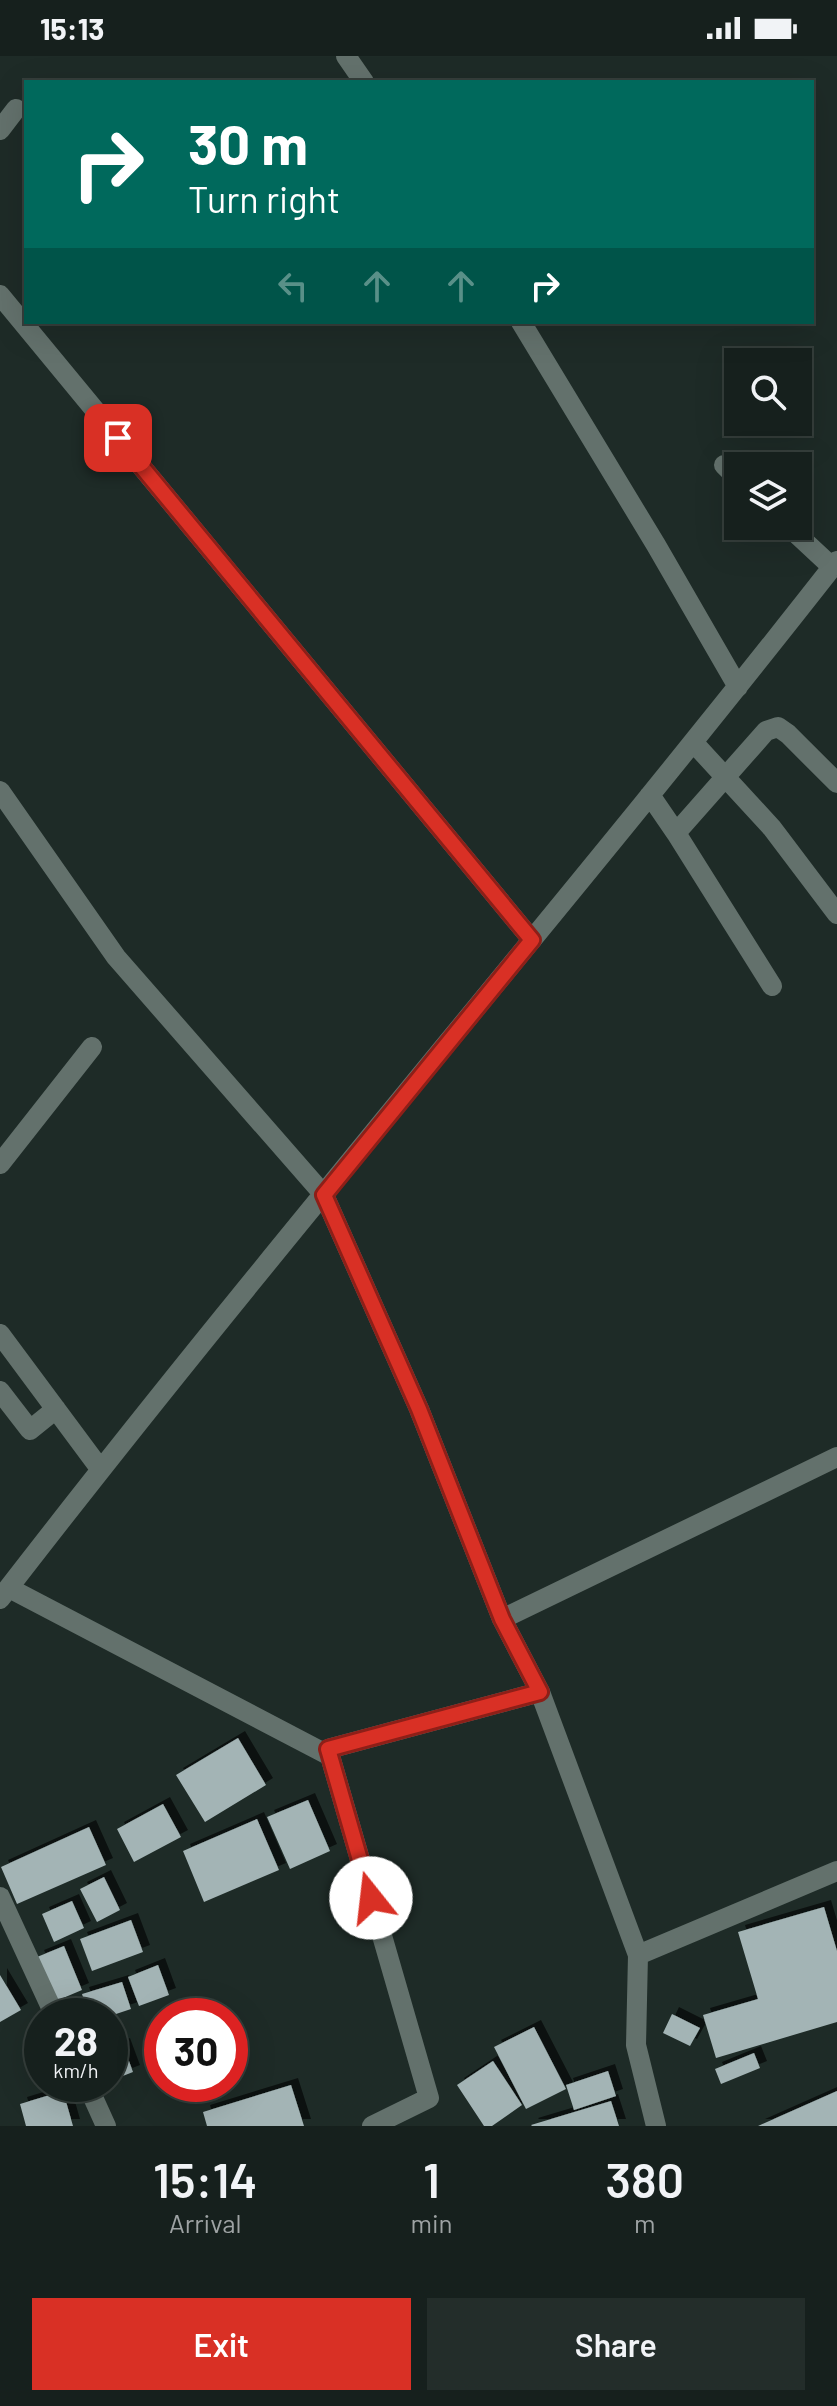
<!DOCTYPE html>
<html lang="en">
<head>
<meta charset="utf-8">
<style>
	:root { --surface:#16201d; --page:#232d2a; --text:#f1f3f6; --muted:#9ea3a4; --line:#353e3b; --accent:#d93025 }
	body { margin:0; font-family:Barlow,sans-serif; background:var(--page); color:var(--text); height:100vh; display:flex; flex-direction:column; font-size:30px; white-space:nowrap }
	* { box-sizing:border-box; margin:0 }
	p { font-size:26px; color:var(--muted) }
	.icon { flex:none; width:44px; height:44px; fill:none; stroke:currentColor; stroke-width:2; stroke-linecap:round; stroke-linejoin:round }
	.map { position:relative; height:2070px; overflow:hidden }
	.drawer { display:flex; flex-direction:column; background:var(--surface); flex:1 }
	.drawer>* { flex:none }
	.guide { position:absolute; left:24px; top:24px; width:790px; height:244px; border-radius:0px; box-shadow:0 8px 32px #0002,0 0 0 2px var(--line); background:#00695c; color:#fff; overflow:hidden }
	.tools { position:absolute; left:724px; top:292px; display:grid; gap:16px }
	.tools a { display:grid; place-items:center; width:88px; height:88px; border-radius:0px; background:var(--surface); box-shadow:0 8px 32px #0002,0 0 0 2px var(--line); font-size:40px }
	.speed { position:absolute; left:24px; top:1942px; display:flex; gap:16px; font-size:40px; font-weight:700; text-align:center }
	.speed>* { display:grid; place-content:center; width:104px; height:104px; border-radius:50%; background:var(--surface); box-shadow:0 8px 32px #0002,0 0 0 2px var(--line); line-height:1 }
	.speed small { font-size:20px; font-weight:400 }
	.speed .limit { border:12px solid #d22; background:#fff; color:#111 }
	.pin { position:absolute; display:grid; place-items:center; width:68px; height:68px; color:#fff; margin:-34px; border-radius:16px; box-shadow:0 4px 12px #0006 }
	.me { position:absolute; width:88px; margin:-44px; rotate:344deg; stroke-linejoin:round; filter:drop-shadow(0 0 6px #0008) }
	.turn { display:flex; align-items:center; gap:28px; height:168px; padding:0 32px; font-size:36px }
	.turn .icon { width:104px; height:104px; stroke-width:2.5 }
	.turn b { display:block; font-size:56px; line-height:68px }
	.lanes { display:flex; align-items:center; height:76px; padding:0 32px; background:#0003; justify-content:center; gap:40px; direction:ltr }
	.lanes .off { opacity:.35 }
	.eta { display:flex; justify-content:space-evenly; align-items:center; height:136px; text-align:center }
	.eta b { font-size:48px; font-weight:600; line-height:56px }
	.button { display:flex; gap:16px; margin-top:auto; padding:16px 32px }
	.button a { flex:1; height:92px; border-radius:0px; background:var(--accent); color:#fff; font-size:32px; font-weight:600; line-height:92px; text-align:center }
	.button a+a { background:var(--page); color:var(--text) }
	.status { display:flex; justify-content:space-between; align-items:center; height:56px; padding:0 40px; background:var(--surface); direction:ltr }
	.status svg { height:22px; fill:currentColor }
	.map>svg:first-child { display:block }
	.building { fill:#a3b4b5; filter:url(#shadow) }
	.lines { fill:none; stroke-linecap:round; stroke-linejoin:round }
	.minor { stroke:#63716c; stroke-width:20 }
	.route-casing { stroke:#8d1f18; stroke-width:20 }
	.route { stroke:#d93025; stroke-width:14 }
</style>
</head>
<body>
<div class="status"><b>15:13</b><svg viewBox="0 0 49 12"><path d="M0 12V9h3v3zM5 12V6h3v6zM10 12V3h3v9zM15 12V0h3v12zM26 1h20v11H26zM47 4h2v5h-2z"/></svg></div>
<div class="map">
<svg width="837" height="2070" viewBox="0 0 837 2070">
	<defs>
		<filter id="shadow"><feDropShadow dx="7" dy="-7" stdDeviation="0" flood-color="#0009"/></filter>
	</defs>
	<rect width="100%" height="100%" fill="#1e2b27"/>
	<!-- building -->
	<path class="building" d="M 238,1682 L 266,1729 L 205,1766 L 176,1719 Z
		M 308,1744 L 330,1795 L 290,1813 L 267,1761 Z
		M 163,1748 L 181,1781 L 134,1806 L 117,1773 Z
		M 257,1763 L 279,1814 L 204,1846 L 183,1795 Z
		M 89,1771 L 106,1809 L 17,1848 L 1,1811 Z
		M 104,1821 L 120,1854 L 97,1866 L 80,1833 Z
		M 72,1845 L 84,1872 L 54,1886 L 42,1858 Z
		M 824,1851 L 837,1895 L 837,1966 L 716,2002 L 703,1959 L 758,1943 L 738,1876 Z
		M 131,1864 L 143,1896 L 92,1915 L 80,1883 Z
		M 64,1890 L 82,1934 L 56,1945 L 37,1901 Z
		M 158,1909 L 169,1939 L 139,1950 L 128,1921 Z
		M 0,1919 L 21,1954 L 0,1966 Z
		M 122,1926 L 131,1953 L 110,1960 L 89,1960 L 82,1938 Z
		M 672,1958 L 700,1972 L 690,1990 L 663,1977 Z
		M 534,1971 L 566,2033 L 526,2053 L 494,1991 Z
		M 123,1989 L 133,2016 L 110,2025 L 110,1994 Z
		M 754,1997 L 760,2012 L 721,2028 L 715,2013 Z
		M 493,2005 L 522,2049 L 492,2070 L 484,2070 L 457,2029 Z
		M 608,2015 L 616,2040 L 574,2054 L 566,2029 Z
		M 291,2029 L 304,2070 L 207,2070 L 203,2056 Z
		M 63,2035 L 73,2070 L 26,2070 L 20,2048 Z
		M 837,2035 L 837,2070 L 758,2070 Z
		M 611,2045 L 619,2070 L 532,2070 L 531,2069 Z"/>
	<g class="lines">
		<!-- minor -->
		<path class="minor" d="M 346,0 L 364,26
			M 0,74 L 16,53
			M 0,239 L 532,884
			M 521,266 L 656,489 L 738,631
			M 724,409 L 738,423
			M 788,470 L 832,511
			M 693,686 L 772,772 L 837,858
			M 0,735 L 116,901 L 324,1139 L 419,1353 L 502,1563 L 540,1636 L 638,1899 L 636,1989 L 656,2070
			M 650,739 L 676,777 L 772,930
			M 676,777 L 766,675 L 778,671 L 788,678 L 837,727
			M 0,1108 L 92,991
			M 0,1278 L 101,1414
			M 0,1335 L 30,1374 L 56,1353
			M 9,1532 L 330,1700
			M 0,1543 C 271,1191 563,855 837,505
			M 502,1563 L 837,1401
			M 0,1841 L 55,1960
			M 638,1899 L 837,1815
			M 87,2028 L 106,2070
			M 372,2070 L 429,2042 L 328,1693 L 540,1636"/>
	</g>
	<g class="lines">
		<!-- route casing -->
		<g class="route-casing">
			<path id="route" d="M 118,382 L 532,884 L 324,1139 L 419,1353 L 502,1563 L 540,1636 L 328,1693 L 371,1842"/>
		</g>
		<!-- route -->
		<use href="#route" class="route"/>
	</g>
</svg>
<div class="tools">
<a><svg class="icon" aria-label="search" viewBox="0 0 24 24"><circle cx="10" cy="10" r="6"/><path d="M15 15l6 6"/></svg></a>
<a><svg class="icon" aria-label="layers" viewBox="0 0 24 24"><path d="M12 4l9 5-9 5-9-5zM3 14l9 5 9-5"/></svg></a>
</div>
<div class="speed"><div>28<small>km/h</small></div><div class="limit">30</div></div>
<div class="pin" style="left:118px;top:382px;background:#d93025"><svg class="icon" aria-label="arrive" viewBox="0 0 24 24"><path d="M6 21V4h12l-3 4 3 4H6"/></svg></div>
<svg class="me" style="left:371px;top:1842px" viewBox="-20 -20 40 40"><circle r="19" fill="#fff"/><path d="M0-13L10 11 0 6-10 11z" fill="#d93025"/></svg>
<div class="guide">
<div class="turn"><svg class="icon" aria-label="right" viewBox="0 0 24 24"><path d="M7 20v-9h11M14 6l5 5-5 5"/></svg><div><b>30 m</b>Turn right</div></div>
<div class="lanes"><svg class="icon off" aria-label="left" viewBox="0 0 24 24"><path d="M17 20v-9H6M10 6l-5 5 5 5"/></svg><svg class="icon off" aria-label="ahead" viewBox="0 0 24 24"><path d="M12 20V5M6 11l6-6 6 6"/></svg><svg class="icon off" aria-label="ahead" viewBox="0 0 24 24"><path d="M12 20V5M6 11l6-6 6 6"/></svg><svg class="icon" aria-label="right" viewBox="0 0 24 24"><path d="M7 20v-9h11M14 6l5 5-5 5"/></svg></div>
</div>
</div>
<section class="drawer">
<div class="eta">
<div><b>15:14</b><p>Arrival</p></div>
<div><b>1</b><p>min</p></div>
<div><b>380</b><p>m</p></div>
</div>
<div class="button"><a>Exit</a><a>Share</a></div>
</section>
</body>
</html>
